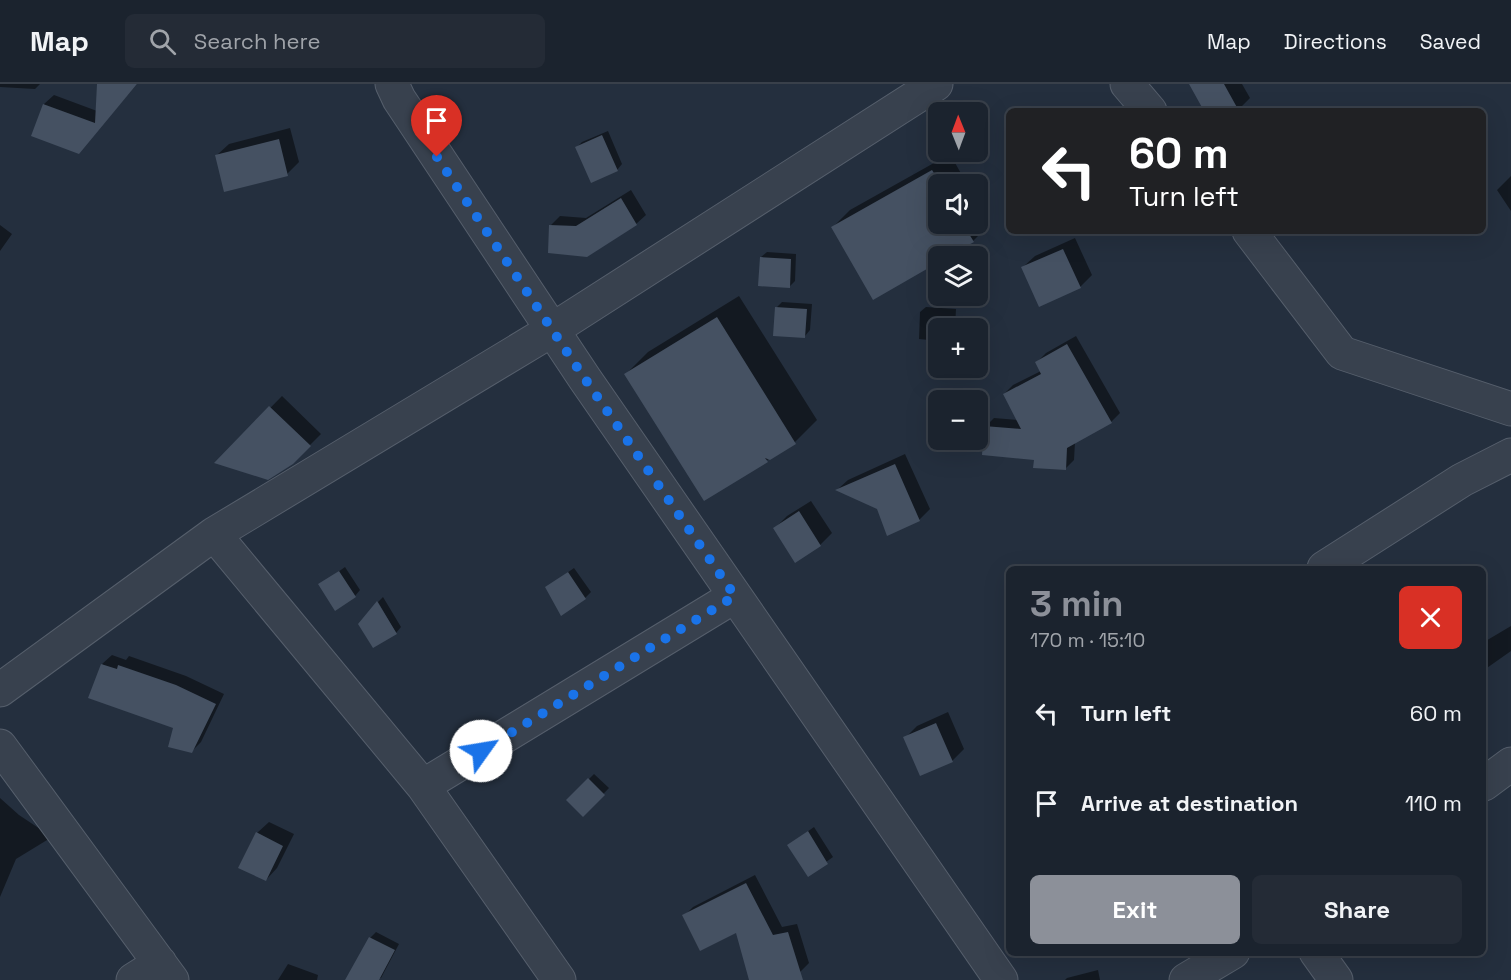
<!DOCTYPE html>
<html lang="en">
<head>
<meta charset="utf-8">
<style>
	:root { --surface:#1b232e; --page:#242b36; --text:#f1f3f6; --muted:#a0a4aa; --line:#39404a; --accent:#8c9099 }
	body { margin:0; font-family:"Space Grotesk",sans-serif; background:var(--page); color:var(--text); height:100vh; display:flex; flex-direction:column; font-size:22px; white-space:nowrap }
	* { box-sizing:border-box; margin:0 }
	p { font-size:20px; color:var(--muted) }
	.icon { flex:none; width:33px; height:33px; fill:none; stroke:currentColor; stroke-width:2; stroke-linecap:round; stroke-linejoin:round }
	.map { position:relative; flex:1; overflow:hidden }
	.side { position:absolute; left:1006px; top:482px; width:480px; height:390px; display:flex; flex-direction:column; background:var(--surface); border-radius:9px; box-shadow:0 6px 24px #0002,0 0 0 2px var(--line) }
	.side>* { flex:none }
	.hud { position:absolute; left:1006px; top:24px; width:480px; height:126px; border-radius:9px; box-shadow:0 6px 24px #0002,0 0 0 2px var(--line); background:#202124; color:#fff; overflow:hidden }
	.needle { width:39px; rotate:359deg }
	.tools { position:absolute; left:928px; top:18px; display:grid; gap:12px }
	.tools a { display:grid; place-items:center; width:60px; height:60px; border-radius:9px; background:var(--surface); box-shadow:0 6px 24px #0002,0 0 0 2px var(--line); font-size:30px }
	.pin { position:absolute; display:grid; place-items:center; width:51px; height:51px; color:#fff; margin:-62px -26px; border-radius:50% 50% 50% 0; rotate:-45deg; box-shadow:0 0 6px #0007 }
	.pin .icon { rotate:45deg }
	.me { position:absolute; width:66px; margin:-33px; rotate:58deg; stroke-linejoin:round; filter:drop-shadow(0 0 4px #0008) }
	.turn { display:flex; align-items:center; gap:21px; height:126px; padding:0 24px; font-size:27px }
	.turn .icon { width:78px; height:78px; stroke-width:2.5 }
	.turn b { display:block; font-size:42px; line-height:51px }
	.round { display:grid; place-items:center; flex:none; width:63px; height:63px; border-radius:9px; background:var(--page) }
	.headline { display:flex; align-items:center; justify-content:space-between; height:102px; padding:0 24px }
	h1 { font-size:36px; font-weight:700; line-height:45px; color:var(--accent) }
	.cta { display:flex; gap:12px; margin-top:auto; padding:12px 24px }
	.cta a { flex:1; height:69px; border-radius:9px; background:var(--accent); color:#fff; font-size:24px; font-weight:700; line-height:69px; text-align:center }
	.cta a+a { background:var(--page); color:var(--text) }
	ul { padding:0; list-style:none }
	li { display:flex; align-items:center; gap:18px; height:90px; padding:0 24px }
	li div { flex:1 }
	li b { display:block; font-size:22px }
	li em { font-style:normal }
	header { display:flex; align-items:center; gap:36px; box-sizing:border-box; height:84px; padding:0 30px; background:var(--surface); border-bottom:2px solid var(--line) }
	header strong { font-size:28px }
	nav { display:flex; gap:33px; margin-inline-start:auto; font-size:21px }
	.search { width:420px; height:54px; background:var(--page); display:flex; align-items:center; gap:15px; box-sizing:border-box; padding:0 21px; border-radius:9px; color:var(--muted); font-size:22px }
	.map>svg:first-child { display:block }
	.shadow { fill:#0007 }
	.building { fill:#455162 }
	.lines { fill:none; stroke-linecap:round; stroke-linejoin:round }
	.minor-casing { stroke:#565f6c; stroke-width:35 }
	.minor { stroke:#38414e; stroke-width:33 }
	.route { stroke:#1a73e8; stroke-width:10; stroke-dasharray:0 18 }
</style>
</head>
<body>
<header>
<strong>Map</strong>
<div class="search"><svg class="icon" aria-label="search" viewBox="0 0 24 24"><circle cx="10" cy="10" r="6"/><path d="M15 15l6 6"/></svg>Search here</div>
<nav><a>Map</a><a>Directions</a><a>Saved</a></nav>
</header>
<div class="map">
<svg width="1511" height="896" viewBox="0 0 1511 896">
	<rect width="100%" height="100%" fill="#242f3e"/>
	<!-- shadow -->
	<path class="shadow" d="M 0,0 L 40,0 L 35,5 L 0,3 Z
		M 99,0 L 137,0 L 79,68 L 33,51 L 44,20 L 54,11 L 97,27 Z
		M 1191,0 L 1242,0 L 1250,14 L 1237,27 L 1205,27 Z
		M 290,44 L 299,78 L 287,90 L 217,71 L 229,60 Z
		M 608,47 L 622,80 L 617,86 L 577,63 L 582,58 Z
		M 950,70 L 967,100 L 939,100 L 939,140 L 978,140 L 978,119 L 990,140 L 973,157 L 945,172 L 939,172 L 939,176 L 833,143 L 850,126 Z
		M 1511,92 L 1511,127 L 1497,106 Z
		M 631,106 L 646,131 L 636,140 L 586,171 L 551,141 L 560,132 L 586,134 Z
		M 0,141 L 12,150 L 0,167 Z
		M 1075,154 L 1092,191 L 1080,203 L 1023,183 L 1035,172 Z
		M 767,168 L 796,170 L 795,197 L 789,203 L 761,173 Z
		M 739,212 L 817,336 L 795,358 L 767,376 L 626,290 L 648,268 Z
		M 782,218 L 812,220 L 810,246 L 805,252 L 777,223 Z
		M 926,223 L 956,225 L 955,244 L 939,244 L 939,257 L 919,255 L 920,228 Z
		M 1076,252 L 1120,329 L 1111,338 L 1075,358 L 1074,376 L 1065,385 L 1036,374 L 985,343 L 994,334 L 1018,336 L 1004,310 L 1013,301 L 1041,287 L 1037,278 L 1046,269 Z
		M 282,312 L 321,350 L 292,379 L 217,378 Z
		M 905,370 L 930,425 L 919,436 L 878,424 L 838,405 L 848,396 Z
		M 811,417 L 832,449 L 820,461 L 775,444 L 787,432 Z
		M 345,483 L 360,506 L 355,512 L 320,501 Z
		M 574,484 L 591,508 L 585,514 L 547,503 Z
		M 383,513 L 401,543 L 396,549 L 378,518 Z
		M 1511,542 L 1511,567 L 1484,586 L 1484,558 Z
		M 112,571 L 126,576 L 129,572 L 186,592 L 224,610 L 201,658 L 192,667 L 175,643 L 102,580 Z
		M 948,628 L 964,665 L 952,677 L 905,654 L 917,642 Z
		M 594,690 L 609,704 L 583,731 L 568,716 Z
		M 0,714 L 19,731 L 52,753 L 16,775 L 0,813 Z
		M 269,738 L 294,750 L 277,784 L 266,796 L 257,749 Z
		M 814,743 L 833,773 L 808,791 L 789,761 Z
		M 755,791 L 782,843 L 797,840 L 809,879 L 800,888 L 768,896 L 750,896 L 737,847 L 684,832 L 693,823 Z
		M 376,848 L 399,860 L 381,894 L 367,896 L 370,854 Z
		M 288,880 L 318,891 L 317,896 L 278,896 Z
		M 1098,886 L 1100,896 L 1065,896 L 1067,894 Z"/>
	<!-- building -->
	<path class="building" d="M 97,0 L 137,0 L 79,70 L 31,52 L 43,20 L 95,39 Z
		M 1189,0 L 1224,0 L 1239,27 L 1204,27 Z
		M 602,51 L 618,87 L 591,99 L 575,63 Z
		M 279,55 L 288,92 L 224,108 L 215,71 Z
		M 932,86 L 941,100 L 939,140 L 963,140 L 974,158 L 948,172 L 939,172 L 939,178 L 873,216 L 831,143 Z
		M 621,114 L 637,141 L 587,173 L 548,169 L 549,141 L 576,142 Z
		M 1063,165 L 1081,204 L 1039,223 L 1021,183 Z
		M 760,173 L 791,175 L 790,204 L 758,202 Z
		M 775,223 L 807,225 L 805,254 L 773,252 Z
		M 717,233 L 796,360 L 770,376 L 765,374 L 768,378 L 704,417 L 624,290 Z
		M 1067,260 L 1112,339 L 1067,364 L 1066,386 L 1033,384 L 1034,376 L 982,371 L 984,342 L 1021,345 L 1003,310 L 1041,290 L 1035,278 Z
		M 269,322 L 311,362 L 293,380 L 268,396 L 214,379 Z
		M 895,380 L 920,437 L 887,452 L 877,425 L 835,406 Z
		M 799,427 L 821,462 L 795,479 L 773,444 Z
		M 339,487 L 356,513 L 335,527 L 318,500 Z
		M 568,488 L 586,515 L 561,532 L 545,503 Z
		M 377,517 L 397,550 L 373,564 L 358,540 Z
		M 101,580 L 117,585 L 118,581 L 176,601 L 216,620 L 192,669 L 168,663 L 173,644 L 88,614 Z
		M 936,639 L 953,678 L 920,692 L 903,653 Z
		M 588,694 L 605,711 L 583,733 L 566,716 Z
		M 808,747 L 828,780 L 808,793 L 787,761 Z
		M 256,748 L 283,762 L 266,797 L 238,784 Z
		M 746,799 L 773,851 L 788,848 L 803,896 L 749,896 L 736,849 L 700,867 L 682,831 Z
		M 369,853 L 395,866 L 379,896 L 345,896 Z"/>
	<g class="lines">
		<!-- minor casing -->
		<g class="minor-casing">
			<path id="minor" d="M 392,0 L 399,15 L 585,295 L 1001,896
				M 1127,0 L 1150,27
				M 1249,147 L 1342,269 L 1511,325
				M 214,450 L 423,702
				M 1324,484 L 1462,396 L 1511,371
				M 0,606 L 214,450 L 552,246 L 936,0
				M 0,662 L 172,896
				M 1484,700 L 1511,680
				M 1316,868 L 1336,896
				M 133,896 L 160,879
				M 559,896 L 423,702 L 735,512
				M 1186,896 L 1233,868"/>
		</g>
		<!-- minor -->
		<use href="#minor" class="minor"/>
	</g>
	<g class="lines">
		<!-- route -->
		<path class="route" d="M 437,73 L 585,295 L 735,512 L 481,667"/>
	</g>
</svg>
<div class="tools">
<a><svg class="needle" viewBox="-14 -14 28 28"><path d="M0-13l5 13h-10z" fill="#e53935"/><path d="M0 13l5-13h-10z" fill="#a0a4aa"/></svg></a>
<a><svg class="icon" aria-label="sound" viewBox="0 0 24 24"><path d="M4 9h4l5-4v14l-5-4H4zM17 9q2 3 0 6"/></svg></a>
<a><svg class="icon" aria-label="layers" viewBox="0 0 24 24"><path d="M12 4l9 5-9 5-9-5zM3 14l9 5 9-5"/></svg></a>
<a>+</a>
<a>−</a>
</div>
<div class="pin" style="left:437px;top:73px;background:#d93025"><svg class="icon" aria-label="arrive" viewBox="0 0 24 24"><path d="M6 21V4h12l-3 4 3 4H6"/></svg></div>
<svg class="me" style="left:481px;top:667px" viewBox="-20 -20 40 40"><circle r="19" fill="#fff"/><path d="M0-13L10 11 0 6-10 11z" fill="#1a73e8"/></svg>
<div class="hud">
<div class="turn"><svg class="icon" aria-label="left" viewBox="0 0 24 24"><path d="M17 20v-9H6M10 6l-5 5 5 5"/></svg><div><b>60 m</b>Turn left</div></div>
</div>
<section class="side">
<div class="headline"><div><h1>3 min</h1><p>170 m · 15:10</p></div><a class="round" style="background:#d93025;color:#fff"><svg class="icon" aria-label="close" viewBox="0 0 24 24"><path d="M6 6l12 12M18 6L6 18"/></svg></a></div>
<ul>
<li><svg class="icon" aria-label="left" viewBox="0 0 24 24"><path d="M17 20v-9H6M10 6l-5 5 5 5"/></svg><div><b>Turn left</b></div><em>60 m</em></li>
<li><svg class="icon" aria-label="arrive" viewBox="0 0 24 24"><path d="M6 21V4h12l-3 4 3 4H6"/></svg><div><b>Arrive at destination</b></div><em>110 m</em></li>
</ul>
<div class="cta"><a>Exit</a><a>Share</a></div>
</section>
</div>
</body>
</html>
